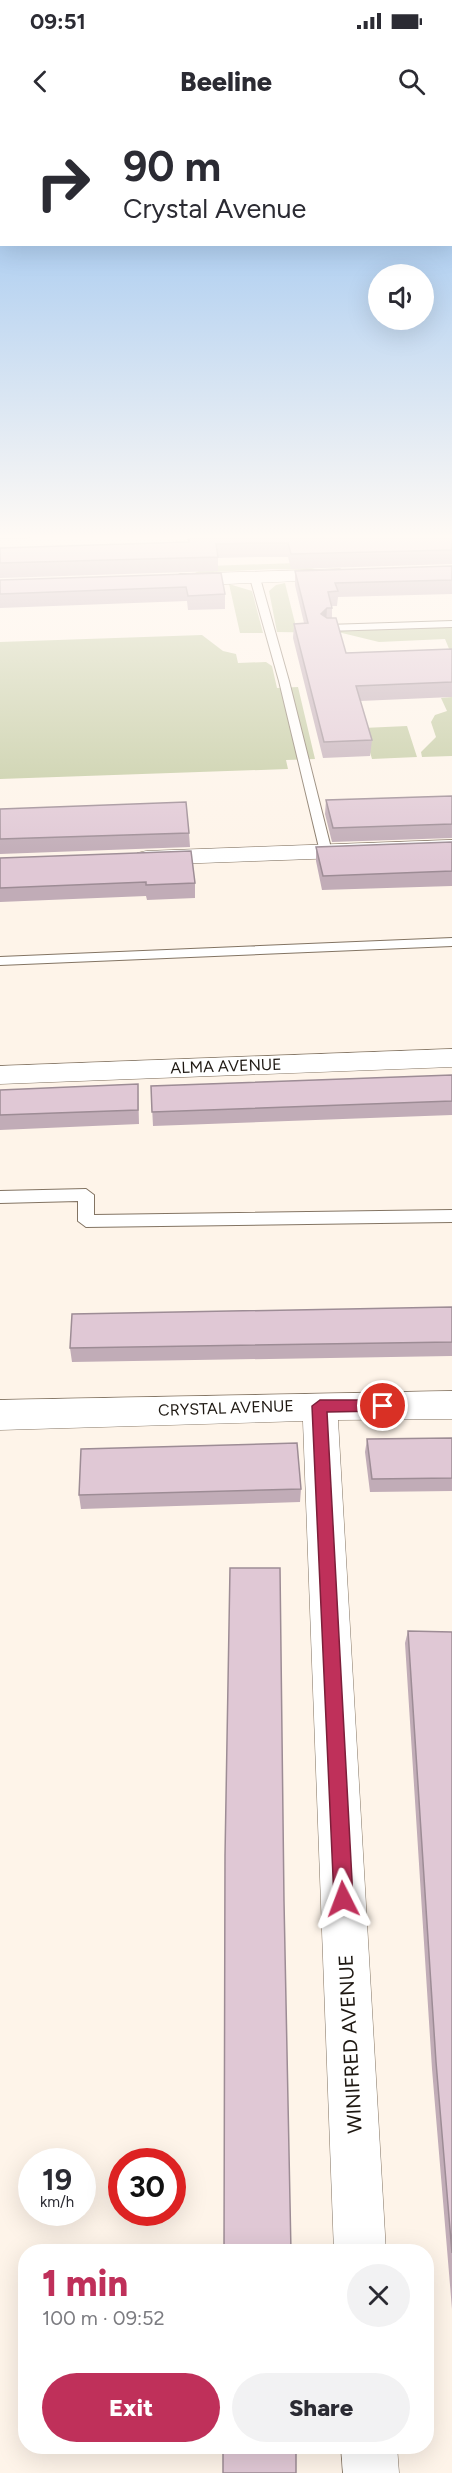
<!DOCTYPE html>
<html lang="en">
<head>
<meta charset="utf-8">
<style>
	:root { --surface:#fff; --page:#f2f2f3; --text:#2b2b33; --muted:#7c7c81; --accent:#bf305a }
	body { margin:0; font-family:Figtree,sans-serif; background:var(--page); color:var(--text); height:100vh; display:flex; flex-direction:column; font-size:22px; white-space:nowrap }
	* { box-sizing:border-box; margin:0 }
	p { font-size:20px; color:var(--muted) }
	.icon { flex:none; width:33px; height:33px; fill:none; stroke:currentColor; stroke-width:2; stroke-linecap:round; stroke-linejoin:round }
	.map { position:relative; flex:1; overflow:hidden }
	.sheet { position:absolute; left:18px; top:2124px; width:416px; height:210px; display:flex; flex-direction:column; background:var(--surface); border-radius:24px; box-shadow:0 6px 24px #0002 }
	.sheet>* { flex:none }
	.guide { position:absolute; left:0px; top:0px; width:453px; height:126px; box-shadow:0 6px 24px #0002; background:#fff; color:var(--text); overflow:hidden }
	.controls { position:absolute; left:368px; top:144px; display:grid; gap:12px }
	.controls a { display:grid; place-items:center; width:66px; height:66px; border-radius:50%; background:var(--surface); box-shadow:0 6px 24px #0002; font-size:30px }
	.speed { position:absolute; left:18px; top:2028px; display:flex; gap:12px; font-size:30px; font-weight:700; text-align:center }
	.speed>* { display:grid; place-content:center; width:78px; height:78px; border-radius:50%; background:var(--surface); box-shadow:0 6px 24px #0002; line-height:1 }
	.speed small { font-size:15px; font-weight:400 }
	.speed .limit { border:9px solid #d22; background:#fff; color:#111 }
	.pin { position:absolute; display:grid; place-items:center; width:51px; height:51px; color:#fff; margin:-26px; border:3px solid #fff; border-radius:50%; box-shadow:0 2px 6px #0007 }
	.me { position:absolute; width:66px; margin:-33px; rotate:357deg; stroke-linejoin:round; filter:drop-shadow(0 0 4px #0008) }
	.turn { display:flex; align-items:center; gap:21px; height:126px; padding:0 24px; font-size:27px }
	.turn .icon { width:78px; height:78px; stroke-width:2.5 }
	.turn b { display:block; font-size:42px; line-height:51px }
	.round { display:grid; place-items:center; flex:none; width:63px; height:63px; border-radius:32px; background:var(--page) }
	.overview { display:flex; align-items:center; justify-content:space-between; height:102px; padding:0 24px }
	h1 { font-size:36px; font-weight:800; line-height:45px; color:var(--accent) }
	.action { display:flex; gap:12px; margin-top:auto; padding:12px 24px }
	.action a { flex:1; height:69px; border-radius:36px; background:var(--accent); color:#fff; font-size:24px; font-weight:800; line-height:69px; text-align:center }
	.action a+a { background:var(--page); color:var(--text) }
	.status { display:flex; justify-content:space-between; align-items:center; height:42px; padding:0 30px; background:var(--surface); direction:ltr }
	.status svg { height:16px; fill:currentColor }
	header { display:flex; justify-content:space-between; align-items:center; height:78px; padding:0 24px; background:var(--surface); font-size:27px; font-weight:800 }
	.map>svg:first-child { display:block }
	.green { fill:#c2caa0 }
	.lines { fill:none; stroke-linecap:round; stroke-linejoin:round }
	.service-casing { stroke:#837463; stroke-width:2 }
	.minor-casing { stroke:#837463; stroke-width:1 }
	.service { fill:#fff; fill-rule:evenodd }
	.minor { fill:#fff; fill-rule:evenodd }
	.wall { fill:#c1acb7 }
	.shaded-wall { fill:#9d8c95 }
	.building { fill:#e0c8d5; stroke:#9d8c95; stroke-width:1.5 }
	.route { fill:#bf305a; stroke:#7c1f3a; stroke-width:1.5 }
	.labels { text-anchor:middle; dominant-baseline:central; stroke-width:4.5; stroke-linejoin:round; paint-order:stroke }
	.street-label { font-size:16px; fill:#1e1812; stroke:#fff }
	.near-street-label { font-size:20px; fill:#1e1812; stroke:#fff }
</style>
</head>
<body>
<div class="status"><b>09:51</b><svg viewBox="0 0 49 12"><path d="M0 12V9h3v3zM5 12V6h3v6zM10 12V3h3v9zM15 12V0h3v12zM26 1h20v11H26zM47 4h2v5h-2z"/></svg></div>
<header><svg class="icon" aria-label="back" viewBox="0 0 24 24"><path d="M15 5l-7 7 7 7"/></svg>Beeline<svg class="icon" aria-label="search" viewBox="0 0 24 24"><circle cx="10" cy="10" r="6"/><path d="M15 15l6 6"/></svg></header>
<div class="map">
<svg width="452" height="2353" viewBox="0 0 452 2353">
	<rect width="100%" height="100%" fill="#fef4e9"/>
	<!-- green -->
	<path class="green" d="M 296,443 L 318,450 L 271,449 L 195,453 L 208,446 Z
		M 285,463 L 297,511 L 452,506 L 452,536 L 445,519 L 379,522 L 342,513 L 277,512 L 269,471 L 276,465 Z
		M 229,464 L 252,471 L 263,513 L 240,513 Z
		M 202,515 L 223,531 L 236,534 L 238,543 L 266,542 L 272,546 L 277,568 L 298,567 L 315,639 L 286,640 L 288,649 L 0,659 L 0,522 Z
		M 452,577 L 452,636 L 422,637 L 421,632 L 436,617 L 431,602 L 435,595 L 447,591 L 441,578 Z
		M 407,606 L 417,637 L 372,639 L 363,608 Z"/>
	<g class="lines">
		<!-- service casing -->
		<g class="service-casing">
			<path id="service" d="M 0,414 L 36,414 L 32,417 L 0,418 Z
				M 255,455 L 260,458 L 289,561 L 332,732 L 330,735 L 320,732 L 279,561 L 250,458 Z
				M 452,501 L 452,507 L 327,511 L 322,508 L 327,505 Z
				M 452,818 L 452,826 L 0,845 L 0,837 Z
				M 86,1069 L 94,1075 L 94,1095 L 452,1090 L 452,1102 L 86,1107 L 78,1101 L 78,1081 L 0,1083 L 0,1071 Z"/>
		</g>
		<!-- minor casing -->
		<g class="minor-casing">
			<path id="minor" d="M 340,449 L 347,451 L 349,455 L 347,459 L 179,466 L 170,460 L 179,454 Z
				M 452,720 L 452,734 L 146,745 L 137,743 L 134,738 L 137,733 L 146,731 Z
				M 452,929 L 452,947 L 0,964 L 0,946 Z
				M 452,1271 L 452,1299 L 338,1300 L 386,2132 L 334,2132 L 303,1301 L 0,1310 L 0,1280 Z
				M 341,2326 L 397,2326 L 399,2353 L 343,2353 Z"/>
		</g>
		<!-- service -->
		<use href="#service" class="service"/>
		<!-- minor -->
		<use href="#minor" class="minor"/>
	</g>
	<!-- wall -->
	<path class="wall" d="M 186,414 L 311,414 L 312,418 L 452,414 L 452,444 L 291,449 L 288,437 L 258,437 L 218,438 L 218,451 L 0,458 L 0,428 L 188,422 Z
		M 452,446 L 452,474 L 338,477 L 337,486 L 332,486 L 332,498 L 346,533 L 452,529 L 452,577 L 360,581 L 372,620 L 370,636 L 323,638 L 293,518 L 294,504 L 304,503 L 295,465 L 295,451 Z
		M 221,453 L 225,474 L 225,489 L 188,490 L 187,481 L 0,488 L 0,460 Z
		M 452,676 L 452,718 L 332,722 L 325,694 L 326,680 Z
		M 0,689 L 189,713 L 190,727 L 0,734 Z
		M 452,722 L 452,766 L 322,770 L 316,741 L 316,727 Z
		M 0,738 L 195,763 L 195,778 L 147,780 L 146,776 L 0,782 Z
		M 452,955 L 452,995 L 153,1006 L 151,966 Z
		M 138,964 L 139,1004 L 0,1010 L 0,970 Z
		M 452,1187 L 452,1236 L 72,1242 L 70,1228 Z
		M 452,1318 L 452,1371 L 370,1372 L 365,1332 L 367,1319 Z
		M 301,1369 L 300,1382 L 81,1389 L 79,1375 Z
		M 408,1511 L 452,1512 L 452,2189 L 432,1949 L 405,1523 Z"/>
	<!-- shaded-wall -->
	<path class="shaded-wall" d="M 327,488 L 326,503 L 321,494 Z"/>
	<!-- building -->
	<path class="building" d="M 188,414 L 311,414 L 312,418 L 452,414 L 452,430 L 291,434 L 288,423 L 258,423 L 216,424 L 218,437 L 0,443 L 0,428 L 189,422 Z
		M 452,446 L 452,460 L 335,463 L 338,471 L 328,472 L 332,488 L 327,488 L 321,494 L 327,498 L 336,498 L 346,533 L 452,529 L 452,562 L 356,566 L 372,620 L 324,622 L 294,504 L 308,503 L 295,451 Z
		M 221,453 L 225,474 L 188,476 L 186,467 L 0,474 L 0,460 Z
		M 452,676 L 452,704 L 333,708 L 326,680 Z
		M 186,682 L 189,713 L 0,719 L 0,689 Z
		M 452,722 L 452,751 L 323,756 L 316,727 Z
		M 191,731 L 195,763 L 146,765 L 146,762 L 0,768 L 0,738 Z
		M 452,955 L 452,981 L 152,992 L 151,966 Z
		M 138,964 L 138,990 L 0,995 L 0,970 Z
		M 452,1187 L 452,1222 L 70,1228 L 72,1194 Z
		M 452,1318 L 452,1358 L 372,1359 L 367,1319 Z
		M 297,1323 L 301,1369 L 79,1375 L 81,1329 Z
		M 230,1448 L 280,1448 L 284,1781 L 291,2132 L 224,2132 L 225,1736 Z
		M 408,1511 L 452,1512 L 452,2133 L 436,1942 Z
		M 223,2326 L 296,2326 L 296,2353 L 223,2353 Z"/>
	<!-- sky -->
	<linearGradient id="sky" x2="0" y2="1"><stop stop-color="#90beef"/><stop offset="0.56" stop-color="#fffaf5"/><stop offset="1" stop-color="#fffaf5" stop-opacity="0"/></linearGradient>
	<rect width="452" height="744" fill="url(#sky)"/>
	<!-- route -->
	<path class="route" d="M 320,1280 L 383,1280 L 391,1286 L 383,1291 L 327,1292 L 353,1779 L 350,1786 L 343,1788 L 337,1786 L 334,1779 L 312,1286 Z"/>
	<g class="labels">
		<!-- street labels -->
		<g class="street-label">
			<text transform="translate(226 946) rotate(-2)">ALMA AVENUE</text>
			<text transform="translate(226 1288) rotate(-2)">CRYSTAL AVENUE</text>
		</g>
		<!-- near-street labels -->
		<g class="near-street-label">
			<text transform="translate(350 1924) rotate(-93)">WINIFRED AVENUE</text>
		</g>
	</g>
</svg>
<div class="controls">
<a><svg class="icon" aria-label="sound" viewBox="0 0 24 24"><path d="M4 9h4l5-4v14l-5-4H4zM17 9q2 3 0 6"/></svg></a>
</div>
<div class="speed"><div>19<small>km/h</small></div><div class="limit">30</div></div>
<div class="pin" style="left:383px;top:1286px;background:#d93025"><svg class="icon" aria-label="arrive" viewBox="0 0 24 24"><path d="M6 21V4h12l-3 4 3 4H6"/></svg></div>
<svg class="me" style="left:343px;top:1779px" viewBox="-20 -20 40 40"><path d="M0-17L14 15 0 8-14 15z" fill="#bf305a" stroke="#fff" stroke-width="4"/></svg>
<div class="guide">
<div class="turn"><svg class="icon" aria-label="right" viewBox="0 0 24 24"><path d="M7 20v-9h11M14 6l5 5-5 5"/></svg><div><b>90 m</b>Crystal Avenue</div></div>
</div>
<section class="sheet">
<div class="overview"><div><h1>1 min</h1><p>100 m · 09:52</p></div><a class="round"><svg class="icon" aria-label="close" viewBox="0 0 24 24"><path d="M6 6l12 12M18 6L6 18"/></svg></a></div>
<div class="action"><a>Exit</a><a>Share</a></div>
</section>
</div>
</body>
</html>
